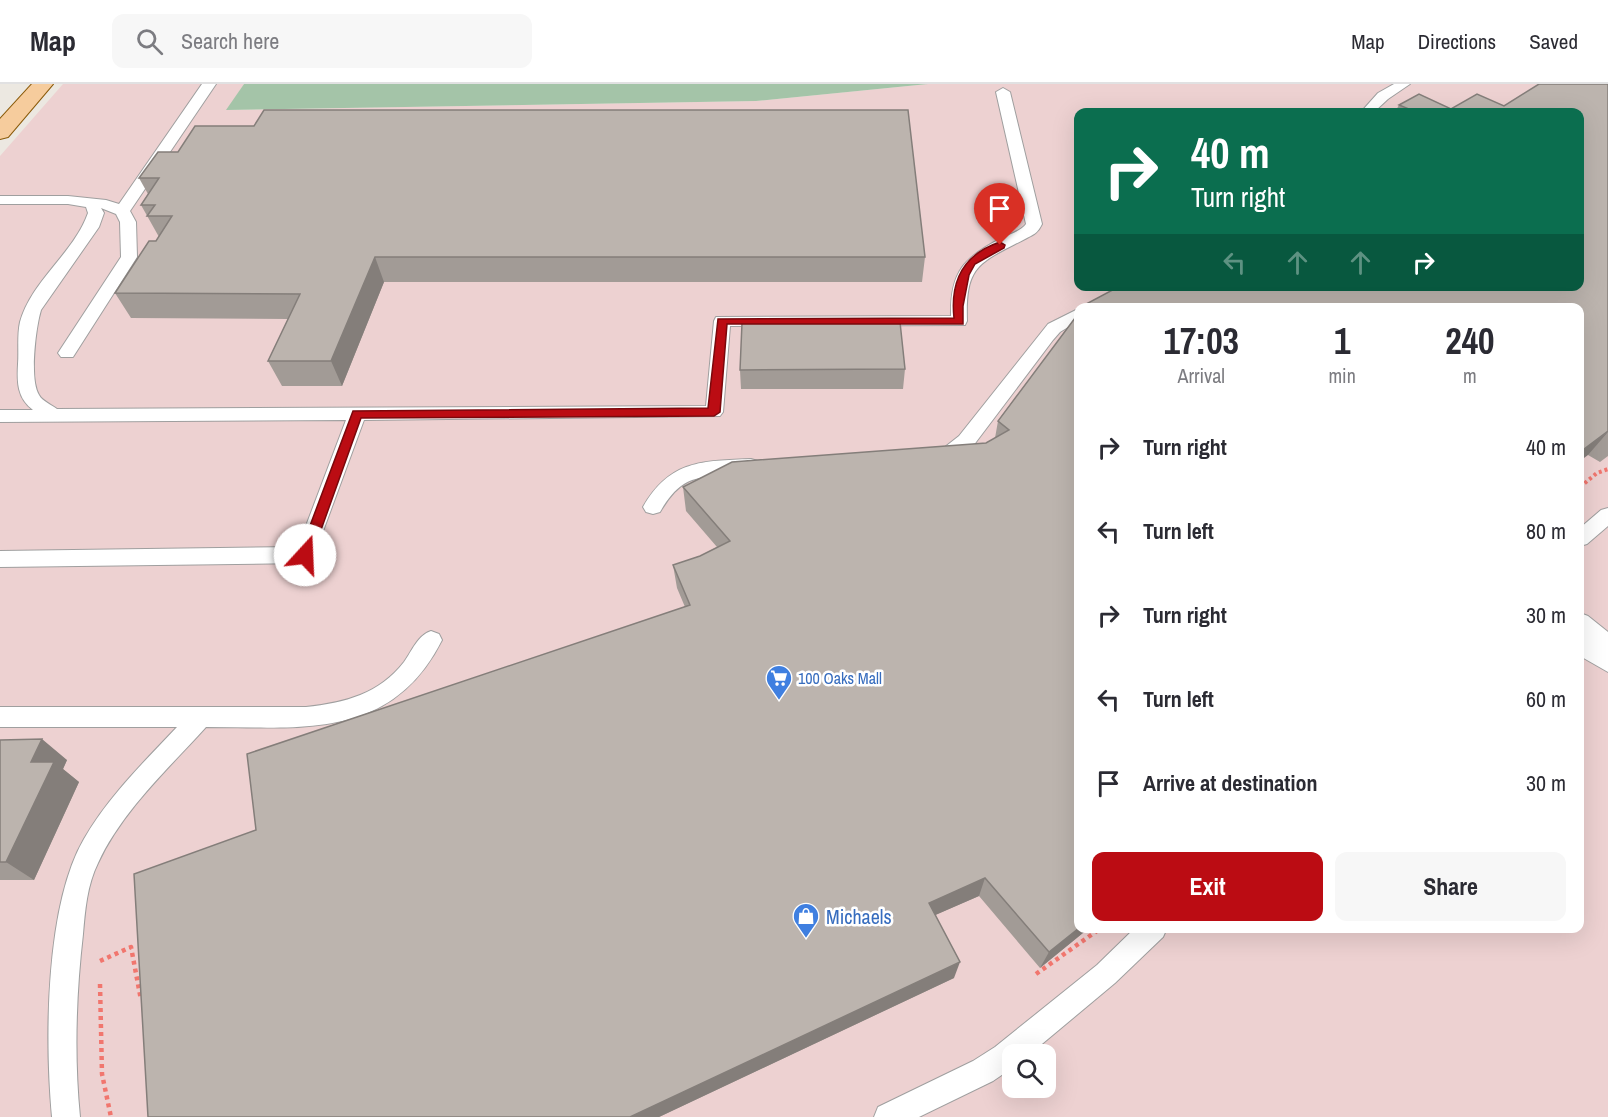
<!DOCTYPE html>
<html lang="en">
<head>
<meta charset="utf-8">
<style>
	:root { --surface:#fff; --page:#f7f7f7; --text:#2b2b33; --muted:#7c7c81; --line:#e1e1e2; --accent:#bb0c13 }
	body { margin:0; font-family:"Archivo Narrow",sans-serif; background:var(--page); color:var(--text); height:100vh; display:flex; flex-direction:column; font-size:22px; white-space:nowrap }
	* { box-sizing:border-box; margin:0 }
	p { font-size:20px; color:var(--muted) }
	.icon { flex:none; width:33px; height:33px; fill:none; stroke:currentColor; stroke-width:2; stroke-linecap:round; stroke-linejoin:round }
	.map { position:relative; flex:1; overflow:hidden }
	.panel { position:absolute; left:1074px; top:219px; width:510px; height:630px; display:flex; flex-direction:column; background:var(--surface); border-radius:12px; box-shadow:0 6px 24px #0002 }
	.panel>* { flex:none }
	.hud { position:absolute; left:1074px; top:24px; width:510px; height:183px; border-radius:12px; box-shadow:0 6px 24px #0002; background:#0b6e4f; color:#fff; overflow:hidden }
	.fabs { position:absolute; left:1002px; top:960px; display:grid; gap:12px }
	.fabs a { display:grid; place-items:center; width:54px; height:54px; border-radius:12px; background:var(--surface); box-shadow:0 6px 24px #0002; font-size:30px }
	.pin { position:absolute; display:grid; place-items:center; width:51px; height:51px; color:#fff; margin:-62px -26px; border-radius:50% 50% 50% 0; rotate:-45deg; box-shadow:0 0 6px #0007 }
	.pin .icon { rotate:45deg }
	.me { position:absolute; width:66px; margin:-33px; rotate:20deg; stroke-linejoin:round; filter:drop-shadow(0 0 4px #0008) }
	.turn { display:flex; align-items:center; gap:21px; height:126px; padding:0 18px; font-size:27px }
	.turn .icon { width:78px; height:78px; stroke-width:2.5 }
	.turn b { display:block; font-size:42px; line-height:51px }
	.lanes { display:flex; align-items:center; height:57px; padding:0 18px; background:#0003; justify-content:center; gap:30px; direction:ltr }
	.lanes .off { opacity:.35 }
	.eta { display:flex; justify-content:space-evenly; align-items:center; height:102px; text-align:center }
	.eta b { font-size:36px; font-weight:700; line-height:42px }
	.action { display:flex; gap:12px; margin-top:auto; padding:12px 18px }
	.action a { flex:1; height:69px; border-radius:12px; background:var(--accent); color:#fff; font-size:24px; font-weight:700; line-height:69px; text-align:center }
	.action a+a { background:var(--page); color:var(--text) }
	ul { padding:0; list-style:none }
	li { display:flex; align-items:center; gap:18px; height:84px; padding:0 18px }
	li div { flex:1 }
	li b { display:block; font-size:22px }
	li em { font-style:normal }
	header { display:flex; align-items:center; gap:36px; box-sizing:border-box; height:84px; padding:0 30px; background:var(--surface); border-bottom:2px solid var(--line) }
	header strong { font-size:28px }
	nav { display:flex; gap:33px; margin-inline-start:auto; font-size:21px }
	.search { width:420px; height:54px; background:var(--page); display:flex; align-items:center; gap:15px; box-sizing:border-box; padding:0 21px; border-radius:12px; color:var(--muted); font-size:22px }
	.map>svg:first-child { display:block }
	.commercial { fill:#edd1d1; fill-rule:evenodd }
	.cemetery { fill:#a4c4a8 }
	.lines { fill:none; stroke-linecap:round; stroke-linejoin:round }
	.lane-casing { stroke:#9f9f9f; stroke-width:2 }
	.primary-casing { stroke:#8a5a09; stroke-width:2 }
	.path-far1 { stroke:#f1766e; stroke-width:4; stroke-dasharray:3 3; stroke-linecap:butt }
	.path { stroke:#f1766e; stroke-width:4.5; stroke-dasharray:4 4; stroke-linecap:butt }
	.lane { fill:#fff; fill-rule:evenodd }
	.primary { fill:#f6cc9d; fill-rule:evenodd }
	.wall { fill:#a29b96 }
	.shaded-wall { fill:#847e7a }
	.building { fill:#bcb4ae; stroke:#847e7a; stroke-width:1.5 }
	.route { fill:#bb0c13; stroke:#7a080c; stroke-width:1.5 }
	.labels { text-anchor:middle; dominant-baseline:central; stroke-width:5; stroke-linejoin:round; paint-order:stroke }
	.shop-label { font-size:16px; fill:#366cbe; stroke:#fff; text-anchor:start }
	.near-shop-label { font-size:20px; fill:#366cbe; stroke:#fff; text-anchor:start }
</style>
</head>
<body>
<header>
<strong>Map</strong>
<div class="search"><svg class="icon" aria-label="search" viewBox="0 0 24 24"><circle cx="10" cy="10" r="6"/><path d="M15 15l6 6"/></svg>Search here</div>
<nav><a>Map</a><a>Directions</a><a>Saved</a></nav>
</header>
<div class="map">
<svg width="1608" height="1033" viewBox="0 0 1608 1033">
	<rect width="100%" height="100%" fill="#ece8e1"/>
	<!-- commercial -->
	<path class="commercial" d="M 63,0 L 244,0 L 227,26 L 756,17 L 928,0 L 1608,0 L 1608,1033 L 0,1033 L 0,72 ZM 1078,28 L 1580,28 L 1580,202 L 1078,202 ZM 1078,224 L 1580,224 L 1580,844 L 1078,844 ZM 1012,970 L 1046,970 L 1046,1004 L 1012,1004 Z"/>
	<!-- cemetery -->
	<path class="cemetery" d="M 244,0 L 928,0 L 756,17 L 226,26 Z"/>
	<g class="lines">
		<!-- lane casing -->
		<g class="lane-casing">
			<path id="lane" d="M 202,0 L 216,0 L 130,127 L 136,138 L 137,173 L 73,273 L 61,273 L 58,269 L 121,173 L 120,138 L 116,130 L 101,124 L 104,129 L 99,143 L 41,226 C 36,243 29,295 39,311 C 42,317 52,321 57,325 L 706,322 L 714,237 L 716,233 L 951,232 C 950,188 964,173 1002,154 C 1010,150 1021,147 1026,140 L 996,8 L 1003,4 L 1010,8 L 1042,140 C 1038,149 1033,151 1025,155 C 979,179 965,181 967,237 L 965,241 L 730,242 L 723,328 L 720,332 L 364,336 L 312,477 L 305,479 L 0,483 L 0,467 L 298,463 L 346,336 L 0,338 L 0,326 L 33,326 C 17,314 17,298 18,280 C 19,267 17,251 20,238 C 32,196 74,169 88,129 L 86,123 L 68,120 L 0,120 L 0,112 L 68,112 L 106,116 L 119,120 Z
				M 1394,0 L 1410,0 L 1388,15 L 1374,28 L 1361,28 L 1378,9 Z
				M 1078,225 L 1078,237 L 1060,248 L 1053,256 L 973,362 C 960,371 947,380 931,376 L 929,371 L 931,366 L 945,363 L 959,352 L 1048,240 Z
				M 751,375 L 758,377 L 760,382 L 758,387 C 714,400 689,377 660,428 L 653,430 L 646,428 L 643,423 C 670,376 702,377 751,375 Z
				M 1608,424 L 1608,442 L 1587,460 L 1580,462 L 1580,444 L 1601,426 Z
				M 1580,529 L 1588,532 L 1608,548 L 1608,588 L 1580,572 L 1580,552 L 1583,553 L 1580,550 Z
				M 431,547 L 439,550 L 442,556 C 391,657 302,643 206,643 C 168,685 122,727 98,779 C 87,801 85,827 83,850 C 76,911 74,972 80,1033 L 52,1033 C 45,957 45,822 84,755 C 108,713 144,678 177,643 L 0,643 L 0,623 L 306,623 C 345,619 379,610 404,578 C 412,567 418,551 431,547 Z
				M 1135,844 L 1167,844 L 1163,853 L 1115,899 L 1030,970 L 1012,970 L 1012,984 L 993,997 L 919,1033 L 874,1033 L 878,1023 L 973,977 L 995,963 L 1097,881 Z"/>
		</g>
		<!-- primary casing -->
		<g class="primary-casing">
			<path id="primary" d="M 32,0 L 53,0 L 8,53 L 0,55 L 0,35 Z"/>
		</g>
		<!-- path-far1 -->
		<path class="path-far1" d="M 1580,403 L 1597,389 L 1608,385"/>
		<!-- path -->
		<path class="path" d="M 100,877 L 131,863 L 141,916
			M 1036,890 L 1101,844
			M 100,900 L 102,990 L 111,1033"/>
		<!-- lane -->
		<use href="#lane" class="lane"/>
		<!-- primary -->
		<use href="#primary" class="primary"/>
	</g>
	<!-- wall -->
	<path class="wall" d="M 1608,0 L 1608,372 L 1600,378 L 1588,371 L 1580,28 L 1395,28 L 1399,21 L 1451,25 L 1504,22 Z
		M 158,68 L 925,173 L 922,198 L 384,198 L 342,302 L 282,302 L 268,277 L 288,235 L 131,234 L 115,209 L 159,153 L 141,121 L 148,110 L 139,94 Z
		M 1078,230 L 1078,844 L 1089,844 L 1040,884 L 979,812 L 935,831 L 954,894 L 659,1033 L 148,1033 L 256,746 L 685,523 L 677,504 L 673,481 L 700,472 L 717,463 L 686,427 L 683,403 L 986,359 L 995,354 L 998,337 Z
		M 905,285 L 903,305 L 741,305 L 740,286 Z
		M 0,656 L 67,676 L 63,685 L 79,698 L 34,796 L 0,796 Z"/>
	<!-- shaded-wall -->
	<path class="shaded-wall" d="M 375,173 L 384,198 L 342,302 L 331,277 Z
		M 1608,348 L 1588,371 L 1580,377 L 1580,368 Z
		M 42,655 L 67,676 L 63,685 L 79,698 L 34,796 L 6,778 L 31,678 Z
		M 985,794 L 979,812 L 924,836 L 929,819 Z
		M 1079,844 L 1089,844 L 1040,884 L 1049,868 Z
		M 960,878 L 954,894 L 659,1033 L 630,1033 Z"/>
	<!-- building -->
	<path class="building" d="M 1539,0 L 1608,0 L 1608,347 L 1580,368 L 1580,224 L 1083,224 L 1086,220 L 1120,202 L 1580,202 L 1580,28 L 1416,28 L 1399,21 L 1419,10 L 1451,25 L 1477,10 L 1504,22 Z
		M 264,26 L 908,26 L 925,173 L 375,173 L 331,277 L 268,277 L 300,210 L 115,209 L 149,157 L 156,157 L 172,132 L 147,132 L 155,121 L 141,121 L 159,94 L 139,94 L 158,68 L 178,68 L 195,42 L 254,42 Z
		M 1078,230 L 1078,775 L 1076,777 L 1078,779 L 1079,844 L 1049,868 L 985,794 L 929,819 L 960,878 L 630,1033 L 148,1033 L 134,790 L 256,746 L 247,670 L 690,521 L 673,481 L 700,472 L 730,457 L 683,403 L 732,378 L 986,359 L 1009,346 L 998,337 Z
		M 900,238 L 905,285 L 740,286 L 742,239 Z
		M 42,655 L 31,678 L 54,678 L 6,778 L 0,778 L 0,656 Z"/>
	<!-- route -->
	<path class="route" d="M 1000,158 L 1005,161 L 1004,164 L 975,180 L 969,191 L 963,222 L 963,240 L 727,240 L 720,328 L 714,332 L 361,334 L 312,471 L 305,476 L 299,471 L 353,327 L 708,324 L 718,235 L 954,234 C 950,197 964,170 1000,158 Z"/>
	<!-- icons -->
	<defs>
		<g id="supermarket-pin" transform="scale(1.35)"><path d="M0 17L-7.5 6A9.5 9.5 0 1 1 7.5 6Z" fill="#3f7fe0" stroke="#fff"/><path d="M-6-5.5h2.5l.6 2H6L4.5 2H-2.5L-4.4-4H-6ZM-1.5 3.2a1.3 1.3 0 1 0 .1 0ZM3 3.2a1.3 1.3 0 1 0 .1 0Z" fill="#fff"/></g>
		<g id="shop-pin" transform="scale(1.35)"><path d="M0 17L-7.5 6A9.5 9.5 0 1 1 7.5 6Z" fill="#3f7fe0" stroke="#fff"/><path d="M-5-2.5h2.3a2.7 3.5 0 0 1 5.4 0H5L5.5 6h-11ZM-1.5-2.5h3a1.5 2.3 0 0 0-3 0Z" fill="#fff"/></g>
	</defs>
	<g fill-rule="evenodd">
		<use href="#supermarket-pin" x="779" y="594"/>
		<use href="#shop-pin" x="806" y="832"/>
	</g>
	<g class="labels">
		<!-- shop labels -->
		<g class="shop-label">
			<text x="798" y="594">100 Oaks Mall</text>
		</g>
		<!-- near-shop labels -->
		<g class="near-shop-label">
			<text x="826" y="832">Michaels</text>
		</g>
	</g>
</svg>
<div class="fabs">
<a><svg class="icon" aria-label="search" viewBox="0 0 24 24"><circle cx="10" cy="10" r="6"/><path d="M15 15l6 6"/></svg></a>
</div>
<div class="pin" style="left:1000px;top:161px;background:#d93025"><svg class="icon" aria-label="arrive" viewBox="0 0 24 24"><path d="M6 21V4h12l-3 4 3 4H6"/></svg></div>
<svg class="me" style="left:305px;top:471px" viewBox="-20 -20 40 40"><circle r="19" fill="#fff"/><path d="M0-13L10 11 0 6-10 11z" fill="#bb0c13"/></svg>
<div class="hud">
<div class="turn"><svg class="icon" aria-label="right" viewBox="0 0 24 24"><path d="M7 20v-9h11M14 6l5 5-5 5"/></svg><div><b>40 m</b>Turn right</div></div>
<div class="lanes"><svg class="icon off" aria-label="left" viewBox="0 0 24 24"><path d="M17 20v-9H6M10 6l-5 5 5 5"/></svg><svg class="icon off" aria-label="ahead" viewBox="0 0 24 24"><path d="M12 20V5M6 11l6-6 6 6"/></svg><svg class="icon off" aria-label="ahead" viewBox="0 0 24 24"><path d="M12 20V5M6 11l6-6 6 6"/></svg><svg class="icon" aria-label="right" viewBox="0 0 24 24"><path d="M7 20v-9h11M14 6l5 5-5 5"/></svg></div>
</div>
<section class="panel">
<div class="eta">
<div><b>17:03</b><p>Arrival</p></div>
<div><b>1</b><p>min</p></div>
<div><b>240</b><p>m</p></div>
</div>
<ul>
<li><svg class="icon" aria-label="right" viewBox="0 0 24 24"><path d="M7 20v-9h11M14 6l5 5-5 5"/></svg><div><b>Turn right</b></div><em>40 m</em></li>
<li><svg class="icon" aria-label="left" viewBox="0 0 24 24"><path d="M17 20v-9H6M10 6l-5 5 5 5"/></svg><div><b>Turn left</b></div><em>80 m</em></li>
<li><svg class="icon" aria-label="right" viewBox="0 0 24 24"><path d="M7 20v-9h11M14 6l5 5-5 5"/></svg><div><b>Turn right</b></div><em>30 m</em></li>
<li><svg class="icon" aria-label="left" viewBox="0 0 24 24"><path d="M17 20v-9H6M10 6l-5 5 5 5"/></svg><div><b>Turn left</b></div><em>60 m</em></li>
<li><svg class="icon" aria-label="arrive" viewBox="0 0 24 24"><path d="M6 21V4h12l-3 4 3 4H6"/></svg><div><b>Arrive at destination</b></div><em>30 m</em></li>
</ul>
<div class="action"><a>Exit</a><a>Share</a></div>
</section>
</div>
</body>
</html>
